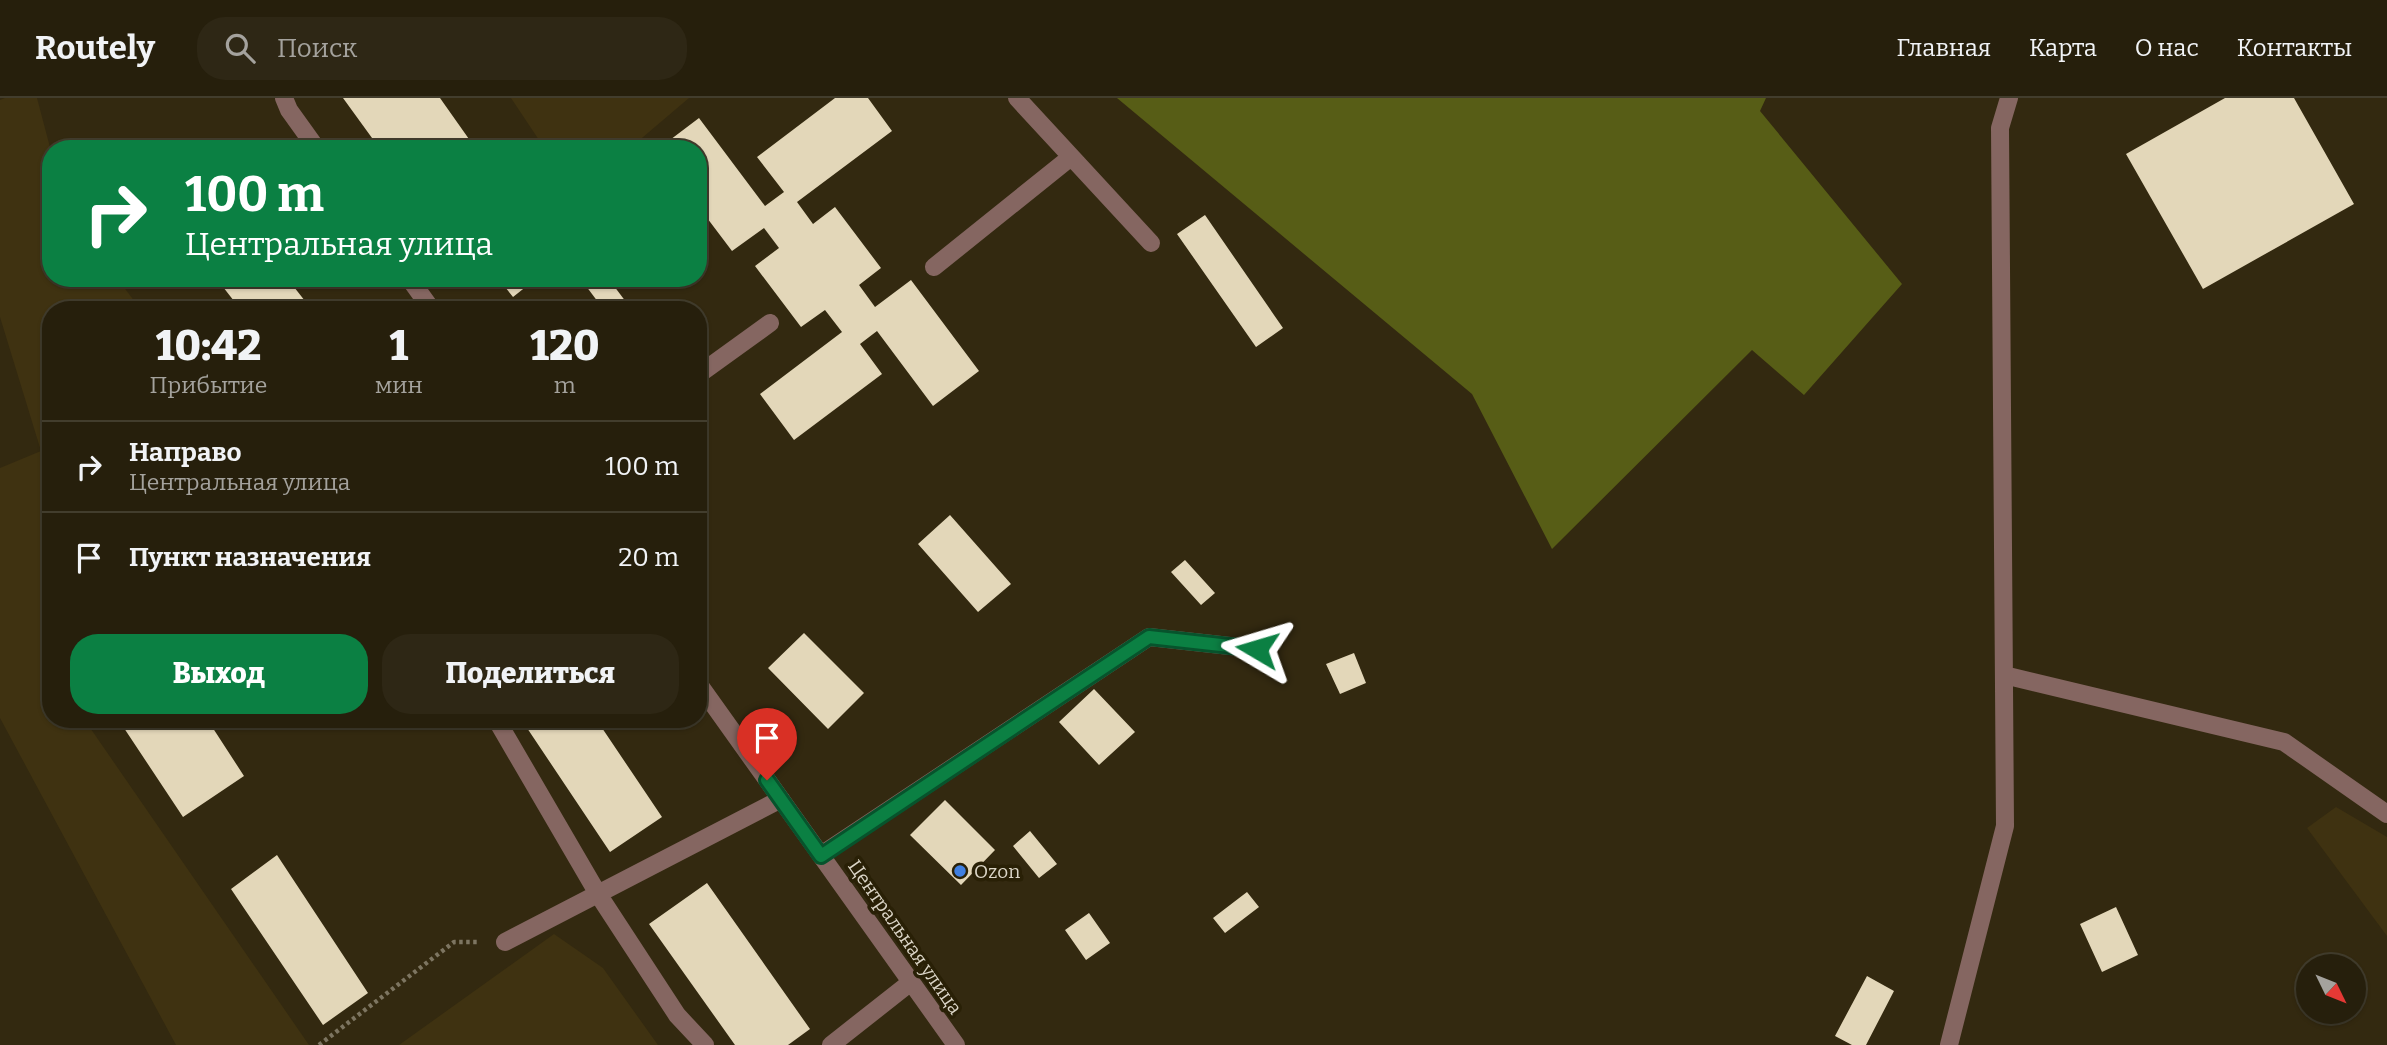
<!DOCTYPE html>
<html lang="ru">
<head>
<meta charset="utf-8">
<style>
	:root { --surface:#261f0c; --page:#2e2715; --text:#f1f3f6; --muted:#a4a29d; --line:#423d2d; --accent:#0b8043 }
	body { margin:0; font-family:Bitter,serif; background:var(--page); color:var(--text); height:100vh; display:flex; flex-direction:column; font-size:26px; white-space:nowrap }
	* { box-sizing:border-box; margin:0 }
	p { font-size:23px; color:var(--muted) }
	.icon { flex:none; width:38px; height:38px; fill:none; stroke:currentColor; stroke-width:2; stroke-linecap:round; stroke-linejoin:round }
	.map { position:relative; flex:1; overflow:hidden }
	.side { position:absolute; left:42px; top:203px; width:665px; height:427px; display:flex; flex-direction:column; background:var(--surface); border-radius:28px; box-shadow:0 2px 5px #0004,0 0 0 2px var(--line) }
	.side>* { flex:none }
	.hud { position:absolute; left:42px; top:42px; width:665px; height:147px; border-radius:28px; box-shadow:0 2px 5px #0004,0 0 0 2px var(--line); background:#0b8043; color:#fff; overflow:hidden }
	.needle { width:46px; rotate:133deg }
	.tools { position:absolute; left:2296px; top:856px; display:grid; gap:14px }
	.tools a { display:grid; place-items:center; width:70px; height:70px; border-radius:50%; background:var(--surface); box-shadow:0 2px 5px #0004,0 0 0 2px var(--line); font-size:35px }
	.pin { position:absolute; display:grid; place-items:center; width:60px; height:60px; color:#fff; margin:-72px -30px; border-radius:50% 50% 50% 0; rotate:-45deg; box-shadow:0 0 7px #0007 }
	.pin .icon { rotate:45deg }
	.me { position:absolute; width:77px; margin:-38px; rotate:277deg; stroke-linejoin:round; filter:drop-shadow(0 0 5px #0008) }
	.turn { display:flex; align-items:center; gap:24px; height:147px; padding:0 28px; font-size:32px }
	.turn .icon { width:91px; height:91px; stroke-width:2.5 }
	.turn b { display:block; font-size:49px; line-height:60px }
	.eta { display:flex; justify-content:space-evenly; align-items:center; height:119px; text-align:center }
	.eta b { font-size:42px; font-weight:800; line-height:49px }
	.button { display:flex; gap:14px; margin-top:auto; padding:14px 28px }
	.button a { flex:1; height:80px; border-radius:28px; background:var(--accent); color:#fff; font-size:28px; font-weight:800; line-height:80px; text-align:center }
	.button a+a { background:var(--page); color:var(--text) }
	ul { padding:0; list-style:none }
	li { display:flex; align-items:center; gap:21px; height:91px; padding:0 28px; border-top:2px solid var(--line) }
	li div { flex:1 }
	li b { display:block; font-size:26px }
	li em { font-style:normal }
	header { display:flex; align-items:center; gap:42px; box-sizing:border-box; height:98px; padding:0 35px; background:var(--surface); border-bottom:2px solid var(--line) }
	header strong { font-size:33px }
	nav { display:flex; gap:38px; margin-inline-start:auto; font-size:24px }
	.search { width:490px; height:63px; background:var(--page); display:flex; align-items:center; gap:18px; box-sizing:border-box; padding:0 24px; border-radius:28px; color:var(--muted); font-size:26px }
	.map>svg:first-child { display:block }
	.built { fill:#3f3211 }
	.forest { fill:#575d16 }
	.building { fill:#e3d7b9 }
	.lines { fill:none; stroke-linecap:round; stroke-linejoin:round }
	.path { stroke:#7d7561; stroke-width:4.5; stroke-dasharray:3.5 3.5; stroke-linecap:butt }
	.minor { stroke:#856661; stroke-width:18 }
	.route-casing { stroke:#07532c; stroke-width:18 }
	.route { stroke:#0b8043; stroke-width:12 }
	.shop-dot { fill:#3f7fe0; stroke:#292006; stroke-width:2.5 }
	.labels { text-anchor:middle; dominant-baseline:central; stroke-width:7; stroke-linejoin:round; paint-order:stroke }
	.poi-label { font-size:19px; fill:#dbd5c7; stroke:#292006; text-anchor:start }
	.street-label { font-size:19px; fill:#dbd5c7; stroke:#292006 }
</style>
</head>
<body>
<header>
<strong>Routely</strong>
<div class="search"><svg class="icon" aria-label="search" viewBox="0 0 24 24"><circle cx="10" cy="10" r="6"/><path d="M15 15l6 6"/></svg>Поиск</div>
<nav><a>Главная</a><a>Карта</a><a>О нас</a><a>Контакты</a></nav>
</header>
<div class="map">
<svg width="2387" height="947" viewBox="0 0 2387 947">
	<rect width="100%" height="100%" fill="#332910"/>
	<!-- built -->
	<path class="built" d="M 5,0 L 37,0 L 51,53 L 51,180 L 117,180 L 141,212 L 51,212 L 51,621 L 84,621 L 309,947 L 176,947 L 0,620 L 0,370 L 41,353 L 0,219 L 0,2 Z
		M 511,0 L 689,0 L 629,51 L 545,51 Z
		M 2336,709 L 2387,739 L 2387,838 L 2307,730 Z
		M 554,836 L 603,870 L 658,947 L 399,947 Z"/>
	<!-- forest -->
	<path class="forest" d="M 1117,0 L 1766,0 L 1760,13 L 1902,186 L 1804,297 L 1752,252 L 1552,451 L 1472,296 Z"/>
	<!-- building -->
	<path class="building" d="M 343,0 L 440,0 L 476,51 L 380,51 Z
		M 835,0 L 868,0 L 892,33 L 797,104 L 813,126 L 835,109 L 881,170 L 859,187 L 875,209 L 911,182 L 979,273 L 933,308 L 877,233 L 860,246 L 882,276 L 794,342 L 760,296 L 842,234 L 825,212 L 801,229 L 755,168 L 779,150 L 764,130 L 732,153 L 698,108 L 698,51 L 658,51 L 699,20 L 765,108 L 784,94 L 757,59 Z
		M 2225,0 L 2294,0 L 2354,106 L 2203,191 L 2126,56 Z
		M 1205,117 L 1283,230 L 1256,249 L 1177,136 Z
		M 216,180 L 287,180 L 312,212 L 241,212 Z
		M 498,180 L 537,180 L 513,199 Z
		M 580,180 L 608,180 L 632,212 L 604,212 Z
		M 950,417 L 1011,486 L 978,514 L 918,446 Z
		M 1185,462 L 1215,495 L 1201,507 L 1171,474 Z
		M 804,535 L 864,595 L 828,631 L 768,570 Z
		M 1354,555 L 1366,585 L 1340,596 L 1326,566 Z
		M 1094,591 L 1135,634 L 1099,667 L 1059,624 Z
		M 118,621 L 207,621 L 244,678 L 183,719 Z
		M 521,621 L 596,621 L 662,719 L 610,754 Z
		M 945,702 L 995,752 L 961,787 L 910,737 Z
		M 1030,733 L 1057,766 L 1039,780 L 1013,748 Z
		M 277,757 L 368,895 L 323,927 L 231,791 Z
		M 707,785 L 810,931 L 788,947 L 735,947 L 649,826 Z
		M 1247,794 L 1259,809 L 1225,835 L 1213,820 Z
		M 2116,809 L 2138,857 L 2102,874 L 2080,826 Z
		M 1089,815 L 1110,845 L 1086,862 L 1065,832 Z
		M 1867,878 L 1894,893 L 1866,947 L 1852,947 L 1835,938 Z"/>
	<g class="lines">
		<!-- path -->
		<path class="path" d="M 319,947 L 454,844 L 479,844"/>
		<!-- minor -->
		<path class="minor" d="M 284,0 L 289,12 L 317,51
			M 1017,0 L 1151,145
			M 934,169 L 1071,59
			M 409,180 L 432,212
			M 698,277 L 770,225
			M 2004,577 L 2284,644 L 2387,716
			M 698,585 L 956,947
			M 496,621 L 598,796 L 677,917 L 705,947
			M 821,757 L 1149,539 L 1257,551
			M 505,844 L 781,701
			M 831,947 L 911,884
			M 1949,947 L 2005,728 L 2000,30 L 2009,0"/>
	</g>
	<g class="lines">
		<!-- route casing -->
		<g class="route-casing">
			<path id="route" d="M 767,682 L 821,758 L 1149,539 L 1257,551"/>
		</g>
		<!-- route -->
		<use href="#route" class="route"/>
	</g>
	<!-- markers -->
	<circle class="shop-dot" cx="960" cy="773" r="7"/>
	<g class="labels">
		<!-- poi labels -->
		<g class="poi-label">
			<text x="974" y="773">Ozon</text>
		</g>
		<!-- street labels -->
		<g class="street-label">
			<text transform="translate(905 839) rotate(55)">Центральная улица</text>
		</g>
	</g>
</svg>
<div class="tools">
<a><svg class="needle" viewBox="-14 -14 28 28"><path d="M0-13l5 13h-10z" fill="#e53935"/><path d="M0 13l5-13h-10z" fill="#a4a29d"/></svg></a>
</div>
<div class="pin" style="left:767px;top:682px;background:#d93025"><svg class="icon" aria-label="arrive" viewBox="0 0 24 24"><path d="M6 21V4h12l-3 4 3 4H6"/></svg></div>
<svg class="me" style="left:1257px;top:551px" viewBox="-20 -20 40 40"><path d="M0-17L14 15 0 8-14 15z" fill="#0b8043" stroke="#fff" stroke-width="4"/></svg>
<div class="hud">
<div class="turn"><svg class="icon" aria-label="right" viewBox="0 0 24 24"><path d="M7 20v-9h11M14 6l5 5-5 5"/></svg><div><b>100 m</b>Центральная улица</div></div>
</div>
<section class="side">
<div class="eta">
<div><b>10:42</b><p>Прибытие</p></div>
<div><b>1</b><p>мин</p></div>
<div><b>120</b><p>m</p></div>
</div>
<ul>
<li><svg class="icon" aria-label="right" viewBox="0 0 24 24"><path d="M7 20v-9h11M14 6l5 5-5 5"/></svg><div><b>Направо</b><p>Центральная улица</p></div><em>100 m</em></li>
<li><svg class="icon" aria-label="arrive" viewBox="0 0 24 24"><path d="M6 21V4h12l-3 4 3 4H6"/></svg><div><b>Пункт назначения</b></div><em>20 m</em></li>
</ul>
<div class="button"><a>Выход</a><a>Поделиться</a></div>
</section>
</div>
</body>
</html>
